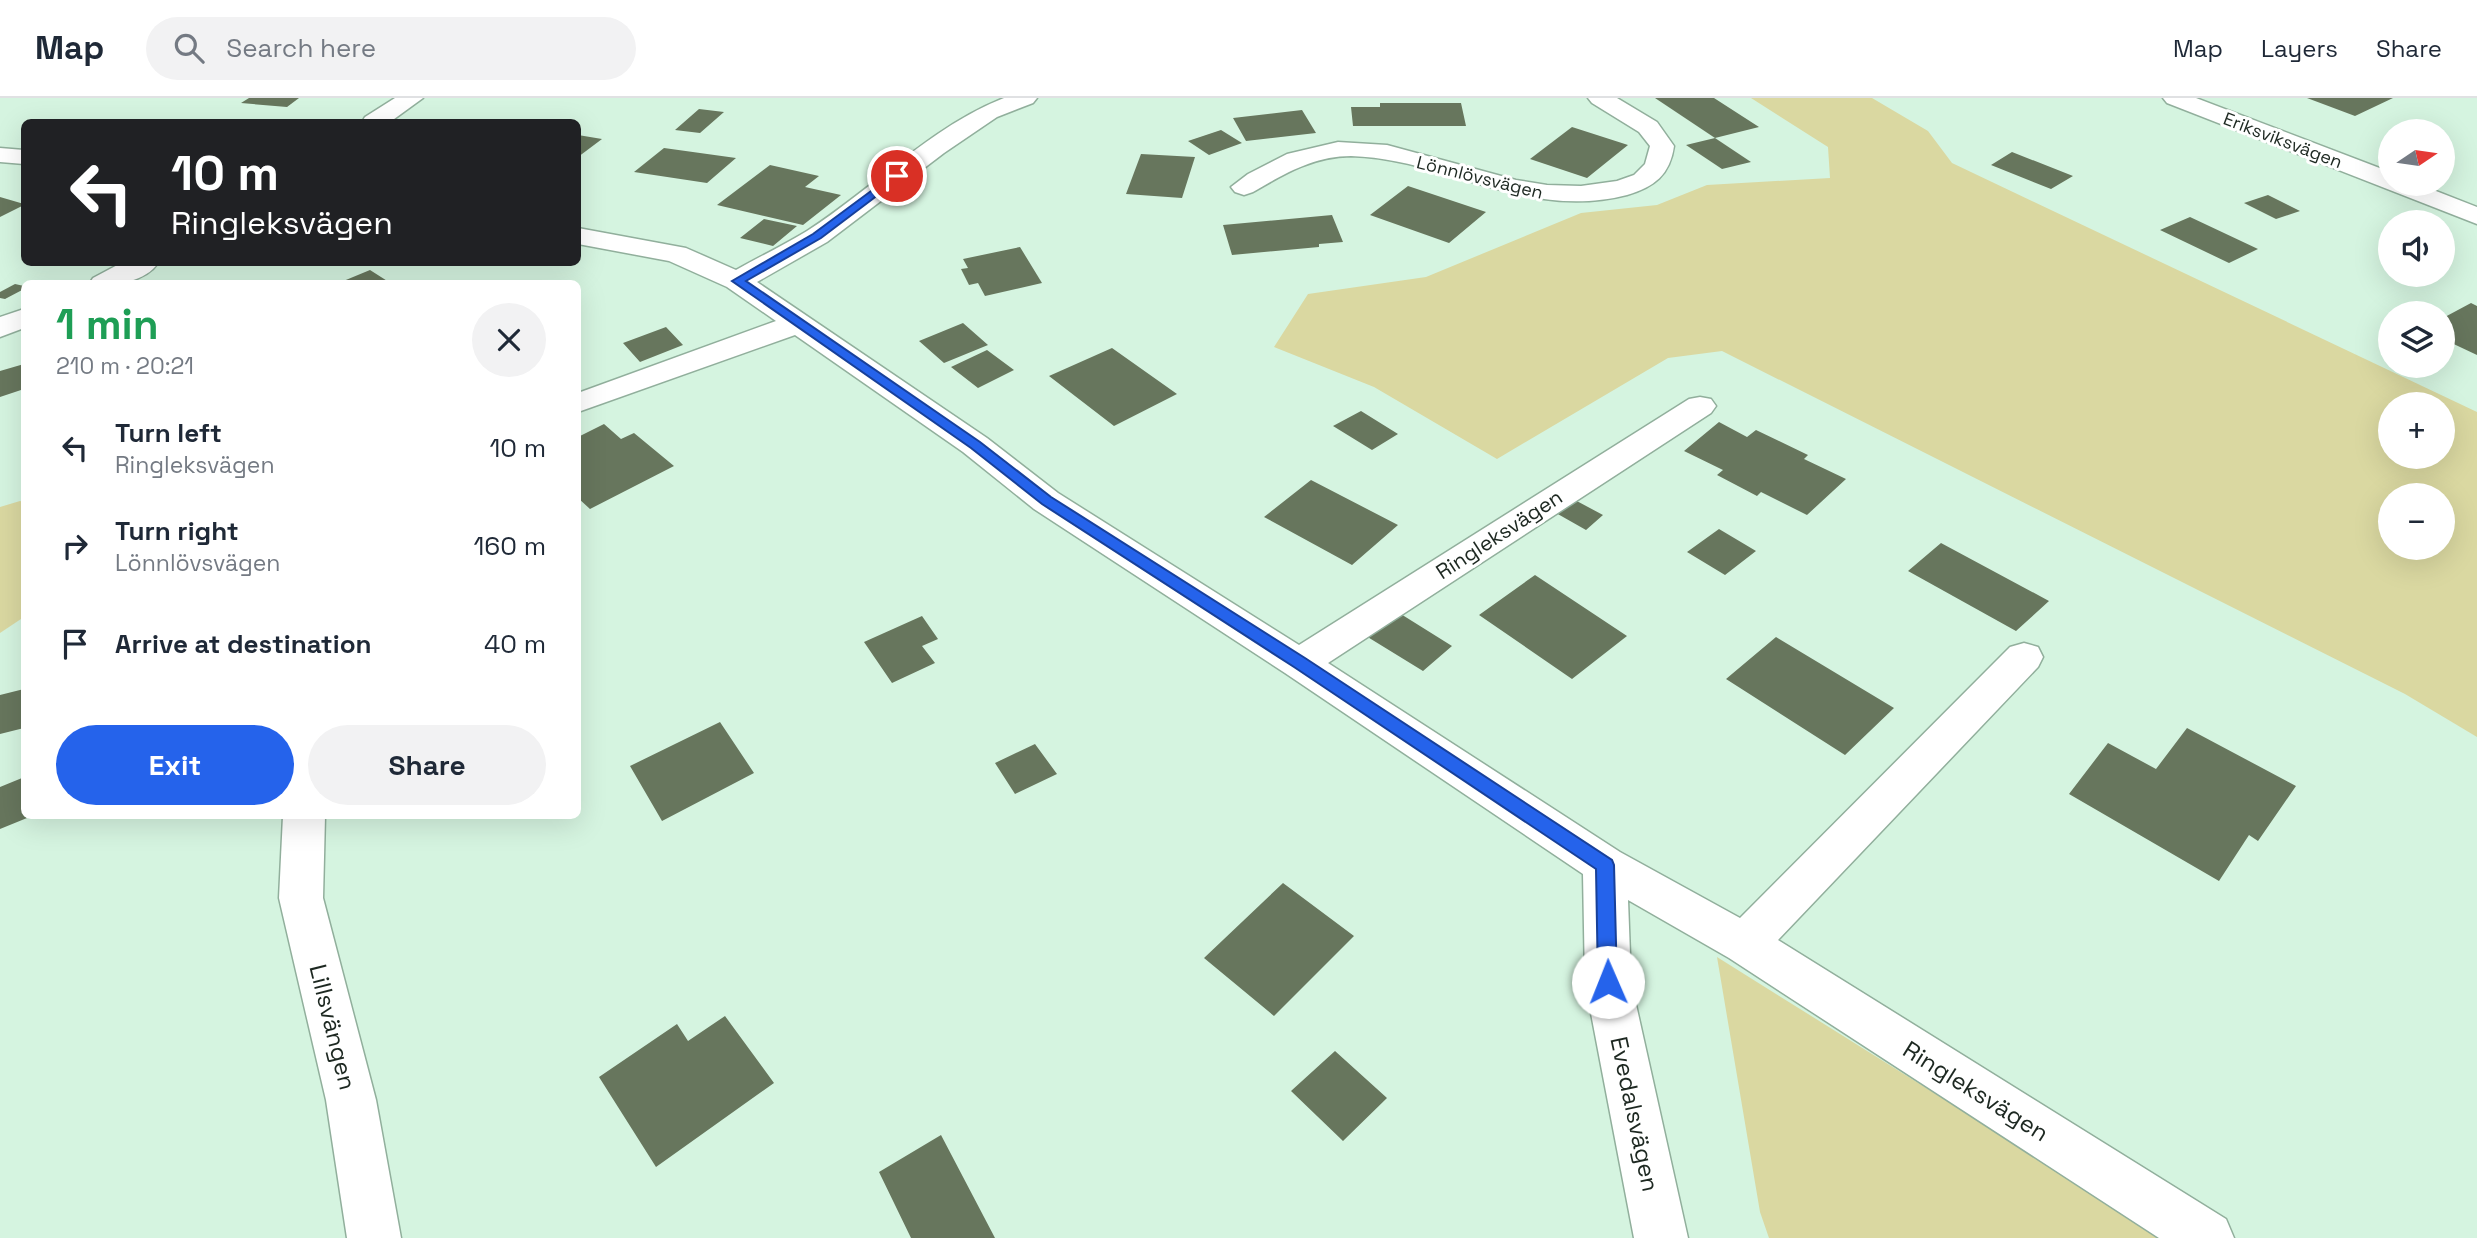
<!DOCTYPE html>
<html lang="en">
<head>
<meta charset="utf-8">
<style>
	:root { --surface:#fff; --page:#f2f2f3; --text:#1f2937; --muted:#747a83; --line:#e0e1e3; --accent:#2563eb }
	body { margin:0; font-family:"Space Grotesk",sans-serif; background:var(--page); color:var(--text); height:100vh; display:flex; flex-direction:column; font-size:26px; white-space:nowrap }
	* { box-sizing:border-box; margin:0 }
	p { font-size:23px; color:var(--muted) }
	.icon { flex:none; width:38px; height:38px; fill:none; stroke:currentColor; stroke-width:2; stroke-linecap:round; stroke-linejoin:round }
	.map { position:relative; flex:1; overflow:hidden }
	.sheet { position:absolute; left:21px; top:182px; width:560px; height:539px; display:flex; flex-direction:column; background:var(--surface); border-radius:10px; box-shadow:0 7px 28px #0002 }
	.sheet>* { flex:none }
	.banner { position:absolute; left:21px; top:21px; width:560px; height:147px; border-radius:10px; box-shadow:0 7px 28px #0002; background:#202124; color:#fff; overflow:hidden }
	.needle { width:46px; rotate:77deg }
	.controls { position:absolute; left:2378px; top:21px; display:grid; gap:14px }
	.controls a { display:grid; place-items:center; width:77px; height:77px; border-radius:50%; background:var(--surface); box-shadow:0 7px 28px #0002; font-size:35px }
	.pin { position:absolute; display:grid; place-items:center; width:60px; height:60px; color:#fff; margin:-30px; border:4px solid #fff; border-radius:50%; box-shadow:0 2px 7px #0007 }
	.me { position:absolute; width:77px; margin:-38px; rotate:359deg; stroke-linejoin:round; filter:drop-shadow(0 0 5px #0008) }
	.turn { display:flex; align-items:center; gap:24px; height:147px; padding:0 35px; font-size:32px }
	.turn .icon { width:91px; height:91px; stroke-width:2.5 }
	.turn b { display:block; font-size:49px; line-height:60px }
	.round { display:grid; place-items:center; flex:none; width:74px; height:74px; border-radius:37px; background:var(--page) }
	.summary { display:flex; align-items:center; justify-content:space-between; height:119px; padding:0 35px }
	h1 { font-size:42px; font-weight:700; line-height:52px; color:#1e9e55 }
	.action { display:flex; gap:14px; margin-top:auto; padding:14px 35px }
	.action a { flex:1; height:80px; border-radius:42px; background:var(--accent); color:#fff; font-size:28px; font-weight:700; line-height:80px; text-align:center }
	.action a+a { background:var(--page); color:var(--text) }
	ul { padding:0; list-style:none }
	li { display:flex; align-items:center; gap:21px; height:98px; padding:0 35px }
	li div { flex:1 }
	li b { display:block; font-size:26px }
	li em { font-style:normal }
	header { display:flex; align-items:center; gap:42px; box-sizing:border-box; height:98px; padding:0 35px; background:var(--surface); border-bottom:2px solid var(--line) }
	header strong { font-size:33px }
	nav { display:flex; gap:38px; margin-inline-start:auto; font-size:24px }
	.search { width:490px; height:63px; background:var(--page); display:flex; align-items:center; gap:18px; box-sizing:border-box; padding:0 24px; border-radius:38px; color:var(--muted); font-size:26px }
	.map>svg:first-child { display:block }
	.green { fill:#dad8a1; fill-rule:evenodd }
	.building { fill:#67765d }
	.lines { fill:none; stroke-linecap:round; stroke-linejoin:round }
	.minor-casing { stroke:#91af9c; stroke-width:3 }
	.minor { fill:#fff; fill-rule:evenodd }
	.route { fill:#2563eb; stroke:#184099; stroke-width:2 }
	.labels { text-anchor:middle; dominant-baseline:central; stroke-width:6; stroke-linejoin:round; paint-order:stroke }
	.far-street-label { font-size:18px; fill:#1d2821; stroke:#fff }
	.street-label { font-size:21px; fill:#1d2821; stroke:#fff }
	.near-street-label { font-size:24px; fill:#1d2821; stroke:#fff }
</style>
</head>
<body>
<header>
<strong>Map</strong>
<div class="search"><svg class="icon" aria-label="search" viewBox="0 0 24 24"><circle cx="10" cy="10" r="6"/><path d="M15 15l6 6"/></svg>Search here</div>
<nav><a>Map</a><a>Layers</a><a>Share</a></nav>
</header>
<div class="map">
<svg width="2477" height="1140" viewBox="0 0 2477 1140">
	<rect width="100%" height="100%" fill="#d5f4e0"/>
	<!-- green -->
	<path class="green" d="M 1751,0 L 1872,0 L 1928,33 L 1952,65 L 2477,314 L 2477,639 L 2405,596 L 1722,253 L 1668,260 L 1497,361 L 1374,289 L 1274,249 L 1308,196 L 1426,179 L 1581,115 L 1657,107 L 1707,87 L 1830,80 L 1828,49 ZM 2390,306 L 2443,306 L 2443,359 L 2390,359 ZM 2390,397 L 2443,397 L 2443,450 L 2390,450 Z
		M 20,403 L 24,404 L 24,519 L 0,535 L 0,409 Z
		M 1717,859 L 2166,1140 L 1769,1140 L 1760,1114 Z"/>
	<!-- building -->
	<path class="building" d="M 249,0 L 299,0 L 287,9 L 241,5 Z
		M 1655,0 L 1714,0 L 1759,29 L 1715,40 Z
		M 2307,0 L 2393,0 L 2355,18 Z
		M 1380,5 L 1461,5 L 1466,28 L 1353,28 L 1351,9 L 1380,9 Z
		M 699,11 L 724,14 L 700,35 L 675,32 Z
		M 1302,12 L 1316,35 L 1246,43 L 1233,20 Z
		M 1572,29 L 1628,47 L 1587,80 L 1530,61 Z
		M 1221,32 L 1242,45 L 1209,57 L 1188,43 Z
		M 578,37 L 602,41 L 578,59 Z
		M 1715,40 L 1751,64 L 1722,71 L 1686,47 Z
		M 664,50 L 736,60 L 707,85 L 634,74 Z
		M 2012,54 L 2073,78 L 2051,91 L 1991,67 Z
		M 1141,56 L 1195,59 L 1182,100 L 1126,96 Z
		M 770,67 L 819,78 L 805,89 L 841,97 L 803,127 L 717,107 Z
		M 1408,88 L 1486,114 L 1449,145 L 1370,117 Z
		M 2268,97 L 2300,113 L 2276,121 L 2244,105 Z
		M 0,99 L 24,106 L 24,107 L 0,119 Z
		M 1332,117 L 1343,144 L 1319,146 L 1319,149 L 1232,157 L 1223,127 Z
		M 2190,119 L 2258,151 L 2229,165 L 2160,132 Z
		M 764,121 L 797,128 L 773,148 L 740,140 Z
		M 1020,149 L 1042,185 L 985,198 L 978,185 L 969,187 L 961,171 L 968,170 L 963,161 Z
		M 370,172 L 392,186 L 341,184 Z
		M 15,186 L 24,188 L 24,191 L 5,201 L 0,200 L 0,194 Z
		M 2471,205 L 2477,208 L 2477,257 L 2443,241 L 2443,220 Z
		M 963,225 L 988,247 L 944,265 L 919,243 Z
		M 666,229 L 683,247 L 640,264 L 623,245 Z
		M 1112,250 L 1177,296 L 1114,328 L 1049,278 Z
		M 987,252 L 1014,272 L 978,290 L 951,269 Z
		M 24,266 L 24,291 L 0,299 L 0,273 Z
		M 1361,313 L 1398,336 L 1372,352 L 1333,328 Z
		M 1719,324 L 1747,339 L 1756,332 L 1808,357 L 1804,361 L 1846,381 L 1807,417 L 1761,394 L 1757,398 L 1717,377 L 1723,372 L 1684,353 Z
		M 604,326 L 621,341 L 634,335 L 674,368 L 590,411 L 578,400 L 578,339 Z
		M 1311,382 L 1398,427 L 1352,467 L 1264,419 Z
		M 1573,401 L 1603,417 L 1586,432 L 1556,415 Z
		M 1719,431 L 1756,453 L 1725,477 L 1687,454 Z
		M 1941,445 L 2049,503 L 2016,533 L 1908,473 Z
		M 1535,477 L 1627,538 L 1572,581 L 1479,517 Z
		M 1396,513 L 1452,548 L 1423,573 L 1366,538 Z
		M 922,518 L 938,541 L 922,548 L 935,565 L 892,585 L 864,544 Z
		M 1776,539 L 1894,610 L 1845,657 L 1726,581 Z
		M 24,591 L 24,630 L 0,636 L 0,597 Z
		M 720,624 L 754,675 L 662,723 L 630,668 Z
		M 2187,630 L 2296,688 L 2258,743 L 2249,737 L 2219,783 L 2069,696 L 2108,645 L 2156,671 Z
		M 1035,646 L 1057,676 L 1015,696 L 995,665 Z
		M 22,680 L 24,718 L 27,720 L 0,731 L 0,689 Z
		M 1283,785 L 1354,838 L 1274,918 L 1204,860 Z
		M 725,918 L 774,985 L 656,1069 L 599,979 L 677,926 L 688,943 Z
		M 1335,953 L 1387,1000 L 1343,1043 L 1291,993 Z
		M 941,1037 L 995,1140 L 911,1140 L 879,1074 Z"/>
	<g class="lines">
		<!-- minor casing -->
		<g class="minor-casing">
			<path id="minor" d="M 395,0 L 423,0 L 390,24 L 362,24 L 365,19 Z
				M 1004,0 L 1037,0 L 1033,5 L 997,19 L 944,55 L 827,144 L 757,184 L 987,340 L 1058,395 L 1299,547 L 1689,301 L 1700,299 L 1711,301 L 1716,308 L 1711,315 L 1328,565 L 1620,754 L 1740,820 L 2010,549 L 2024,545 L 2038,549 L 2043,559 L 2038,569 L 1778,842 L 2226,1121 L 2234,1140 L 2159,1140 L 1729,860 L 1628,802 L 1631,884 L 1688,1140 L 1634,1140 L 1585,884 L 1583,776 L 1285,575 L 1034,411 L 963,354 L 795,237 L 578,314 L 578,295 L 776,223 L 727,189 L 669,163 L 578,146 L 578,130 L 686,150 L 736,172 C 759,159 784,147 807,133 C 873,91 930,29 1004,0 Z
				M 1588,0 L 1617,0 L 1657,24 L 1674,48 C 1670,77 1654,89 1627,97 C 1526,123 1448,61 1351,58 C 1314,58 1284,76 1253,94 L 1244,97 L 1235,94 L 1231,89 L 1248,76 L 1287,56 L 1338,44 L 1387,47 L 1516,82 L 1547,87 L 1581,88 L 1617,83 L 1634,77 L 1645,66 L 1650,48 L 1639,34 L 1592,5 Z
				M 2163,0 L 2196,0 L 2390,74 L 2390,86 L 2418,86 L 2477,109 L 2477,126 L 2167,5 Z
				M 0,50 L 24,52 L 24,66 L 0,64 Z
				M 123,164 L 159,164 C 143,187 113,186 89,186 L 93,180 Z
				M 24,211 L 24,230 L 0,239 L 0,219 Z
				M 283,718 L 325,718 L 323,800 L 376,1002 L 401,1140 L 347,1140 L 326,1002 L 279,800 Z"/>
		</g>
		<!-- minor -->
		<use href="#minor" class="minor"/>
	</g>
	<!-- route -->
	<path class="route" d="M 894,76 L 903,78 L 821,140 L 746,183 L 980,344 L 1051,399 L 1305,560 L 1612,762 L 1614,767 L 1617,884 L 1614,890 L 1608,893 L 1601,890 L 1598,884 L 1596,771 L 1294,569 L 1042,406 L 971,350 L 732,183 L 813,136 Z"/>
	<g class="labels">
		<!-- far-street labels -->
		<g class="far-street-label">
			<text transform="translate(2283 42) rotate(21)">Eriksviksvägen</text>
			<text transform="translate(1480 79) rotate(14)">Lönnlövsvägen</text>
		</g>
		<!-- street labels -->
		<g class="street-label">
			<text transform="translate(1499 436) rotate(-33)">Ringleksvägen</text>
		</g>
		<!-- near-street labels -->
		<g class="near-street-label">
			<text transform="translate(333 929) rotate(76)">Lillsvängen</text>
			<text transform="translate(1976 993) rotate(32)">Ringleksvägen</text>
			<text transform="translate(1635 1016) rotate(78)">Evedalsvägen</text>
		</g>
	</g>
</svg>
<div class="controls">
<a><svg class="needle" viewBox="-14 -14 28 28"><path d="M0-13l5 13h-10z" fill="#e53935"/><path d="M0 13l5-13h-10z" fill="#747a83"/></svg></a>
<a><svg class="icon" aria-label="sound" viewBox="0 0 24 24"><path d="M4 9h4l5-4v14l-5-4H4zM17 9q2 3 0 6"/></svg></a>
<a><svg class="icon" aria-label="layers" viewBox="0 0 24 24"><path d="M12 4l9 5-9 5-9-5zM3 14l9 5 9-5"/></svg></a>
<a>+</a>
<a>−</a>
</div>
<div class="pin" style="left:897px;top:78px;background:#d93025"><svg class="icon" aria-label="arrive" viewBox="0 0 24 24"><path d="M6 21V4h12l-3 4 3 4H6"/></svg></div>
<svg class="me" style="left:1608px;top:884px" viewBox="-20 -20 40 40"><circle r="19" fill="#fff"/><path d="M0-13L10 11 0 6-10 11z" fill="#2563eb"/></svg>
<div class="banner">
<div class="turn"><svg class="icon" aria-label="left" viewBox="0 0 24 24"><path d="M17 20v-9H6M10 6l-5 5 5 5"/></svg><div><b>10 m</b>Ringleksvägen</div></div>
</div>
<section class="sheet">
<div class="summary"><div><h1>1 min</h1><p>210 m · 20:21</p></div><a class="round"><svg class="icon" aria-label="close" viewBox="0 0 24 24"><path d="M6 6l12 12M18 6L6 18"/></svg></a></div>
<ul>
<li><svg class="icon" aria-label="left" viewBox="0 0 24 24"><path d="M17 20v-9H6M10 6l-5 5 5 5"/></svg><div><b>Turn left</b><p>Ringleksvägen</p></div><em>10 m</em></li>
<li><svg class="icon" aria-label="right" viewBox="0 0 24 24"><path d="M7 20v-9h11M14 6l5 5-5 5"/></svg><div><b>Turn right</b><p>Lönnlövsvägen</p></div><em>160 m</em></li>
<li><svg class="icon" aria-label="arrive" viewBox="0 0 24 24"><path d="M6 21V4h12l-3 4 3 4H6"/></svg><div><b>Arrive at destination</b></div><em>40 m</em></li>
</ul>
<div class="action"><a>Exit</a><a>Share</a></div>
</section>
</div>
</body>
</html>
